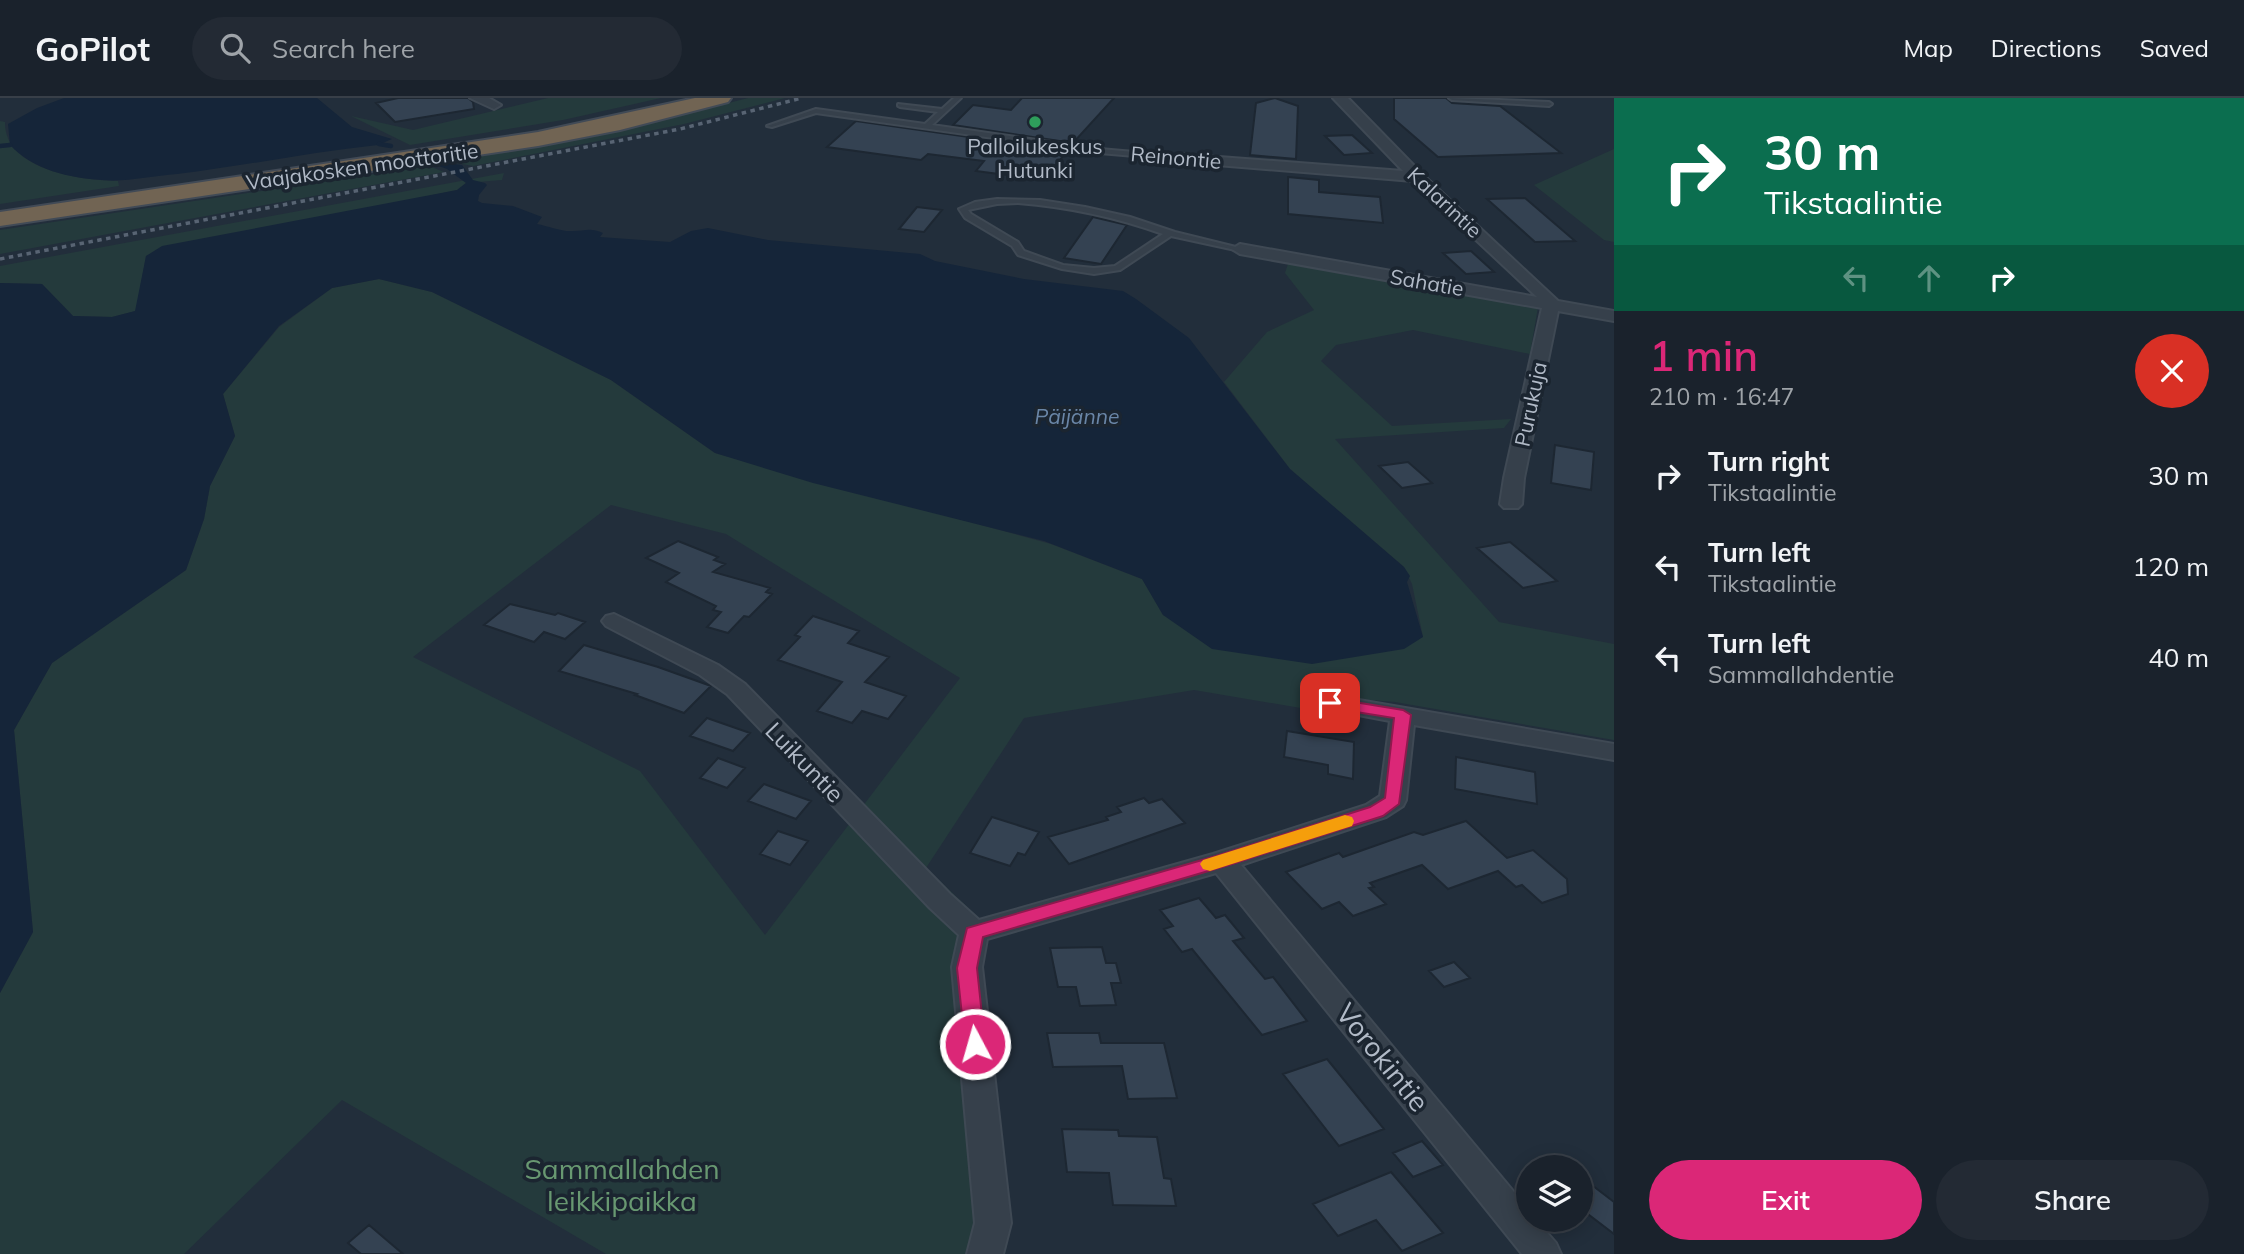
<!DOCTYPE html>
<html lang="en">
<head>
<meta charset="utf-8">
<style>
	:root { --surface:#1a222c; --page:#232a34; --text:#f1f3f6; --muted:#9fa4a9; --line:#383f48; --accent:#db2777 }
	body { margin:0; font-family:Mulish,sans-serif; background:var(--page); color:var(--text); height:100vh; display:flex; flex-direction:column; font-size:26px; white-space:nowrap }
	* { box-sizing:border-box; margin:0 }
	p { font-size:23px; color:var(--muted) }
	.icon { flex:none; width:38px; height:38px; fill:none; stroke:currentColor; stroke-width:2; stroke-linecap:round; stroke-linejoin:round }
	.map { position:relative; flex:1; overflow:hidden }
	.panel { display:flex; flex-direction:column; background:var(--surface); width:630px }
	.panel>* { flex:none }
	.banner { background:#0b6e4f; color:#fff; overflow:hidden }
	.fabs { position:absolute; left:1516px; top:1057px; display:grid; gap:14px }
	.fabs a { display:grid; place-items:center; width:77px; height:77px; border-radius:50%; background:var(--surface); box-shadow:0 4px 18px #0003,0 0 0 2px var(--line); font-size:35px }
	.pin { position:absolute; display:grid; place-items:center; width:60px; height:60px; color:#fff; margin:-30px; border-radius:14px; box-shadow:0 4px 10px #0006 }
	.me { position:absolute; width:77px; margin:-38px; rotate:354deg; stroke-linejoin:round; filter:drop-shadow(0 0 5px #0008) }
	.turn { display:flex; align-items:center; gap:24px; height:147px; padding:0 35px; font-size:32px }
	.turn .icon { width:91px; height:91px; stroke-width:2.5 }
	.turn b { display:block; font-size:49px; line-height:60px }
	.lanes { display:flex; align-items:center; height:66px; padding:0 35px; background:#0003; justify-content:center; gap:35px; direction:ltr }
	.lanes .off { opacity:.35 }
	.round { display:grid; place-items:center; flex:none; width:74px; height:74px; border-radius:37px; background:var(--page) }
	.headline { display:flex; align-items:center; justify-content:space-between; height:119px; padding:0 35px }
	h1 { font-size:42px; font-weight:600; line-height:52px; color:var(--accent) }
	.primary-button { display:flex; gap:14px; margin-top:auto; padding:14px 35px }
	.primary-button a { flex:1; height:80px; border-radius:42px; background:var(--accent); color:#fff; font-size:28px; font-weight:600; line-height:80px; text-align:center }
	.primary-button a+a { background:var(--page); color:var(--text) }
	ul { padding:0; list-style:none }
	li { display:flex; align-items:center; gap:21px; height:91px; padding:0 35px }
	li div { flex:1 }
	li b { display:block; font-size:26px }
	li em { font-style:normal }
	header { display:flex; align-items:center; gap:42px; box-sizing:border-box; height:98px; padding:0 35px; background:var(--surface); border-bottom:2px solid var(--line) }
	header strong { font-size:33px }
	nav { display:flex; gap:38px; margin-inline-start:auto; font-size:24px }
	.search { width:490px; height:63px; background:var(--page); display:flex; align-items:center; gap:18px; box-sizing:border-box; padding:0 24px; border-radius:38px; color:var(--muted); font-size:26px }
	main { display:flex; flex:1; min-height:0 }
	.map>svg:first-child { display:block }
	.green { fill:#243a3c; fill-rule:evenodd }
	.water { fill:#152539 }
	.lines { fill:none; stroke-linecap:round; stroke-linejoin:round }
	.stream { stroke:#152539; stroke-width:4.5 }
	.building { fill:#344252; stroke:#1d2732; stroke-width:2 }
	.service-casing { stroke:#3f4954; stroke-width:4 }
	.minor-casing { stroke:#3f4954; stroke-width:4 }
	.motorway-casing { stroke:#414a56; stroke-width:4 }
	.service { fill:#36404b; fill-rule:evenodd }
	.minor { fill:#36404b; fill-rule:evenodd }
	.motorway { fill:#716453; fill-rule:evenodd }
	.rail { stroke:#586473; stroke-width:3.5; stroke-dasharray:4.5 4.5; stroke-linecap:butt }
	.route { fill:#db2777; stroke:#8e194d; stroke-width:2 }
	.slow { fill:#f59e0b }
	.leisure-dot { fill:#2e9e5b; stroke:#1b2530; stroke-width:2.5 }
	.labels { text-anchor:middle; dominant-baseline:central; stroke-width:7; stroke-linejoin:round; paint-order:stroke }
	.far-poi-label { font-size:21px; fill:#b1bac7; stroke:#1b2530 }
	.far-street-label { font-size:21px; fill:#b1bac7; stroke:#1b2530 }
	.far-water-label { font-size:21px; font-style:italic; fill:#6a86a7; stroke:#1b2530 }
	.street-label { font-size:24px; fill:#b1bac7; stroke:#1b2530 }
	.near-street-label { font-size:28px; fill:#b1bac7; stroke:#1b2530 }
	.near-park-label { font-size:28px; fill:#689871; stroke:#1b2530 }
</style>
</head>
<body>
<header>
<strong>GoPilot</strong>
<div class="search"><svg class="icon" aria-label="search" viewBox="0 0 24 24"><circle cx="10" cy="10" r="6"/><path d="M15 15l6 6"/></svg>Search here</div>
<nav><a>Map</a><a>Directions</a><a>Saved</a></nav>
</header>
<main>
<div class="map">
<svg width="1614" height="1156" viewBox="0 0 1614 1156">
	<rect width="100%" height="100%" fill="#222e3b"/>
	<!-- green -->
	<path class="green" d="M 548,0 L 661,0 L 563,22 L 410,47 L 351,18 L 413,32 Z
		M 748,0 L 785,0 L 684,26 L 473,68 L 446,63 L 647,26 Z
		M 0,23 L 5,24 C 4,72 81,82 118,83 L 119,88 L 0,106 Z
		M 1614,51 L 1614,144 L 1604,142 L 1534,87 Z
		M 429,68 L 444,74 L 0,156 L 0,132 Z
		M 504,75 L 502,82 L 466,85 L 457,92 L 146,158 L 136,213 L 112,219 L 73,218 L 42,186 L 0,185 L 0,168 Z
		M 1288,166 L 1538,209 L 1530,256 L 1413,232 L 1336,247 L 1321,263 L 1392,328 L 1511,321 L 1504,330 L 1335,341 L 1499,524 L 1614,546 L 1614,642 L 1395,604 L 1322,598 L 1318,613 L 1194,592 L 1024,620 L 926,770 L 980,821 L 984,841 L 978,868 L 1011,1130 L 1005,1156 L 606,1156 L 342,1002 L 184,1156 L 0,1156 L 0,895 L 33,834 L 14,632 L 52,565 L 186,472 L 204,421 L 210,388 L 235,338 L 223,296 L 279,229 L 332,190 L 379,181 L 432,194 L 611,282 L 715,355 L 1051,446 L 1142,481 L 1163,517 L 1423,539 L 1412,486 L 1404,469 L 1290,371 L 1224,284 L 1267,234 L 1314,212 L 1285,175 ZM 611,407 L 726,436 L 960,580 L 765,837 L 640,673 L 413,559 Z"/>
	<!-- water -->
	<path class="water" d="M 64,0 L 317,0 L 352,29 L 392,41 L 378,47 C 311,54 244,68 177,76 C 152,78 127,84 102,82 C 70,80 33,72 10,47 L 8,26 L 37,10 Z
		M 439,64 L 462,67 L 473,82 L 485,85 L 487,87 L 479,97 L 478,103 L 482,105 L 513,108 L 542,119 L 537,126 C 548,128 562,134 573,133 C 584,133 591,129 603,135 L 600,139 L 670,144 L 691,133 L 708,130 L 768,142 L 920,156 L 935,163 L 1024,181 L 1123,193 L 1136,201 L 1189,240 L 1290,371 L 1404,469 L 1410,478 L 1407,484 L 1423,539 L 1404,551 L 1312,566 L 1212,551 L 1163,517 L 1142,481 L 1044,443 L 813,385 L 715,355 L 611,282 L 432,194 L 379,181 L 332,190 L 279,228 L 223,296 L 235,338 L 210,388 L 204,421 L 186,472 L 52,565 L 14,632 L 33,834 L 0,895 L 0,185 L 42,186 L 73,218 L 112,219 L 135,213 L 146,158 L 162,148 L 457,92 L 466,85 L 447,71 L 436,67 Z"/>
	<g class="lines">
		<!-- stream -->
		<path class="stream" d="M 379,46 L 391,48
			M 0,48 L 10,47"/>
	</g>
	<!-- building -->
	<path class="building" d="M 398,0 L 468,0 L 473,4 L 474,11 L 395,24 L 376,5 Z
		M 1022,0 L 1114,0 L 1073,45 L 953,27 L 973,7 L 1011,12 Z
		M 1275,0 L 1298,8 L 1296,61 L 1250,57 L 1256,5 Z
		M 1394,0 L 1446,0 L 1452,5 L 1500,8 L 1561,55 L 1438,59 L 1394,21 Z
		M 856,23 L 1067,53 L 1044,82 L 976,73 L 984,63 L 928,56 L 921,62 L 827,49 Z
		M 1352,37 L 1372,55 L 1344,57 L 1325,38 Z
		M 1288,79 L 1319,82 L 1319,94 L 1380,99 L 1383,125 L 1288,116 Z
		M 1525,100 L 1575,143 L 1535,144 L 1487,101 Z
		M 917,109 L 942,112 L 924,134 L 899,131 Z
		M 1093,119 L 1127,127 L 1101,166 L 1064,160 Z
		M 1471,153 L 1494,174 L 1466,176 L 1443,155 Z
		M 1555,347 L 1594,354 L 1591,392 L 1551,385 Z
		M 1408,364 L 1432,385 L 1402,390 L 1379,368 Z
		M 678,443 L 718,459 L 714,462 L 725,466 L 713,474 L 770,490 L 766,494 L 772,496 L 749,519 L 744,518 L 728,535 L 707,529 L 721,514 L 713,512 L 716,508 L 666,484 L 679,475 L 646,460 Z
		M 1510,444 L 1557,483 L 1523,490 L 1477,450 Z
		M 510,506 L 555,517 L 558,515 L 585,524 L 565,541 L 544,534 L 534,544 L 484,527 Z
		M 813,518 L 859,533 L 848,545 L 889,559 L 865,584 L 906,598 L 888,621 L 862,613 L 852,625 L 817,613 L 842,584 L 778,562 L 800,539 L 795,537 Z
		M 584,547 L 658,569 L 711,588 L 684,615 L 635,597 L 637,596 L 559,573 Z
		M 707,620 L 750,635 L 733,653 L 690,638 Z
		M 1287,633 L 1354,644 L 1353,681 L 1328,676 L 1328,667 L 1284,659 Z
		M 1456,659 L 1535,674 L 1537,706 L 1455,691 Z
		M 718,660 L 745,670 L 727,690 L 700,680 Z
		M 764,686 L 811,703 L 796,721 L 748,703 Z
		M 1144,700 L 1149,705 L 1162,701 L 1185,725 L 1069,766 L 1048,739 L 1108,722 L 1106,719 L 1121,714 L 1117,709 Z
		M 992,719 L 1039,734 L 1025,757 L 1018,755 L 1010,768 L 970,755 Z
		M 1466,723 L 1507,760 L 1533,752 L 1567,781 L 1568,796 L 1542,805 L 1522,787 L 1516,789 L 1498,773 L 1448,791 L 1422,767 L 1370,785 L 1374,789 L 1369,790 L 1386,806 L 1353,818 L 1339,804 L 1322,811 L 1286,774 L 1339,755 L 1343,759 L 1414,734 L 1423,737 Z
		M 778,733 L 808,743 L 790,767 L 760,756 Z
		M 1199,800 L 1216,820 L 1225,817 L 1244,840 L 1233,843 L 1265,881 L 1273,879 L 1307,923 L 1262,937 L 1192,851 L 1182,854 L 1164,831 L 1173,828 L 1160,812 Z
		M 1102,849 L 1106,865 L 1116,865 L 1121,885 L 1111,885 L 1116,907 L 1080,908 L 1076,889 L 1058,889 L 1050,850 Z
		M 1454,864 L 1470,880 L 1444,889 L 1429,873 Z
		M 1047,935 L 1099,935 L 1101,945 L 1164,945 L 1177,1000 L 1128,1001 L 1122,968 L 1053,969 Z
		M 1327,961 L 1384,1031 L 1339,1048 L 1283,976 Z
		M 1062,1031 L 1118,1032 L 1119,1038 L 1157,1039 L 1164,1080 L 1171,1081 L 1176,1108 L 1113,1107 L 1109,1075 L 1067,1074 Z
		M 1422,1043 L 1443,1067 L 1413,1079 L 1393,1055 Z
		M 1391,1074 L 1443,1135 L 1402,1153 L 1376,1122 L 1338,1138 L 1313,1106 Z
		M 1580,1078 L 1614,1104 L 1614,1136 L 1580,1110 Z
		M 369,1127 L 403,1156 L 361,1156 L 348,1145 Z"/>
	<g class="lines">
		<!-- service casing -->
		<g class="service-casing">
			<path id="service" d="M 954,0 L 961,0 L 932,27 L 1100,51 L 1180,58 L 1184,60 L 1180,62 L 1100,55 L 816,15 L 772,29 L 767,28 L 816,11 L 925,26 L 938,14 L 900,9 L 898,8 L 898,6 L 942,11 Z
				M 1449,0 L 1549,4 L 1552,6 L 1549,8 L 1452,2 Z
				M 997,101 L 1040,102 L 1085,109 L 1130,119 L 1175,134 L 1244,151 L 1240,153 L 1171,138 L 1120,172 L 1094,176 L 1062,171 L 1018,157 L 1012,148 L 965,120 L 959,111 L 975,104 ZM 1018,105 C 1069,109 1115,119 1163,136 L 1115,168 L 1094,170 L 1063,167 L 1024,153 L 1018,144 L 971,116 L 968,112 L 997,106 Z"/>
		</g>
		<!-- minor casing -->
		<g class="minor-casing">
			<path id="minor" d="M 470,0 L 489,0 L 501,7 L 494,11 Z
				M 1333,0 L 1348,0 L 1422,76 L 1558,203 L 1614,213 L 1614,223 L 1558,213 L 1524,380 L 1522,406 L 1518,410 L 1504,410 L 1500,406 L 1504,380 L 1542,210 L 1240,156 L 1232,151 L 1240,146 L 1537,199 L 1413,83 L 1180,64 L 1173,60 L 1180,56 L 1403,73 Z
				M 614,516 L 718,567 L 745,586 L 950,796 L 979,822 L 1213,756 L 1366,707 L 1380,698 L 1390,623 L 1321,610 L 1317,605 L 1321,600 L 1330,597 L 1614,646 L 1614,662 L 1414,627 L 1406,702 L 1403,708 L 1386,719 L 1241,767 L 1528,1111 L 1528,1122 L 1536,1122 L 1556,1145 L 1561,1156 L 1522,1156 L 1216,775 L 987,841 L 982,869 L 1011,1125 L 1003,1156 L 967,1156 L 975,1125 L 952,869 L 959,837 L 930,810 L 727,596 L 700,577 L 606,528 L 602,523 L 606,518 Z"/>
		</g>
		<!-- motorway casing -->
		<g class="motorway-casing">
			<path id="motorway" d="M 695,0 L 731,0 L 728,4 L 620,32 L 538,48 L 0,128 L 0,114 L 538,34 Z"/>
		</g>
		<!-- service -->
		<use href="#service" class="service"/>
		<!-- minor -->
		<use href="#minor" class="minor"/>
		<!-- motorway -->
		<use href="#motorway" class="motorway"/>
		<!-- rail -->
		<path class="rail" d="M 0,161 L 680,31 L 802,0"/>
	</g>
	<!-- route -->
	<path class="route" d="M 1330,600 L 1403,612 L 1411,617 L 1399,706 L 1383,718 L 1229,767 L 983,839 L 977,870 L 985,946 L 982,952 L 975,954 L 968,952 L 965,946 L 957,870 L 967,830 L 1216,758 L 1370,709 L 1385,700 L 1394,620 L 1325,609 L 1322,605 Z"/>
	<!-- slow -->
	<path class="slow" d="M 1345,717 L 1352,719 L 1354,723 L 1352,728 L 1210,773 L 1203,771 L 1200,766 L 1203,762 Z"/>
	<!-- markers -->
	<circle class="leisure-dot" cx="1035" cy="24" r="7"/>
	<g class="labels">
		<!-- far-poi labels -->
		<g class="far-poi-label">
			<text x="1035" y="48">Palloilukeskus<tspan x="1035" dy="24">Hutunki</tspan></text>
		</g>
		<!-- far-street labels -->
		<g class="far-street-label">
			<text transform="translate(1176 59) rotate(5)">Reinontie</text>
			<text transform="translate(362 68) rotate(-8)">Vaajakosken moottoritie</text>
			<text transform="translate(1445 104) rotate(43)">Kalarintie</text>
			<text transform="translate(1427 184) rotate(10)">Sahatie</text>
			<text transform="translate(1530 306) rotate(-78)">Purukuja</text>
		</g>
		<!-- far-water labels -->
		<g class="far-water-label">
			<text x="1077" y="318">Päijänne</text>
		</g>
		<!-- street labels -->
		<g class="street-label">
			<text transform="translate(805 664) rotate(46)">Luikuntie</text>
		</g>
		<!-- near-street labels -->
		<g class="near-street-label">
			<text transform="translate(1383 959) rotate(51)">Vorokintie</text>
		</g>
		<!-- near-park labels -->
		<g class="near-park-label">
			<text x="622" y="1070">Sammallahden<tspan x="622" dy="32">leikkipaikka</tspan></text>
		</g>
	</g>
</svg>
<div class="fabs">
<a><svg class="icon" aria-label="layers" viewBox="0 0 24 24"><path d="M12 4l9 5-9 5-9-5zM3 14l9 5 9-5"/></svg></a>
</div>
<div class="pin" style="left:1330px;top:605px;background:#d93025"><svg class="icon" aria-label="arrive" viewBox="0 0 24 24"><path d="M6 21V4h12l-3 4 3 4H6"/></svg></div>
<svg class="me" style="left:975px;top:946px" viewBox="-20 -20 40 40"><circle r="17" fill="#db2777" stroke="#fff" stroke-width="3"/><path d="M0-11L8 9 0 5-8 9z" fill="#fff"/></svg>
</div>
<section class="panel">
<div class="banner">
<div class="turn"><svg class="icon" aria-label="right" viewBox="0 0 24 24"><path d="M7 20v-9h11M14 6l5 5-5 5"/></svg><div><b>30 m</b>Tikstaalintie</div></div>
<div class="lanes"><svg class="icon off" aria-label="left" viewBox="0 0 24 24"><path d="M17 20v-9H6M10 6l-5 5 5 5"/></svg><svg class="icon off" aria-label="ahead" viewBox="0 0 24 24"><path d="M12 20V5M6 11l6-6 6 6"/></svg><svg class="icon" aria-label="right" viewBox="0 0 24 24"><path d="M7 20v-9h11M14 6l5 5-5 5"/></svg></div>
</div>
<div class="headline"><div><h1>1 min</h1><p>210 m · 16:47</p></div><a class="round" style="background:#d93025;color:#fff"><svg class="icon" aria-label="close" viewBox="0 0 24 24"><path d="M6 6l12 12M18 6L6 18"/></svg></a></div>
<ul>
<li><svg class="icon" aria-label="right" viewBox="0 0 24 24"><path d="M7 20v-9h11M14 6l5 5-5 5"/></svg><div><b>Turn right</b><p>Tikstaalintie</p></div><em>30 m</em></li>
<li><svg class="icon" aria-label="left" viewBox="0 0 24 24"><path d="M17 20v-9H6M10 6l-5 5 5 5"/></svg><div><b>Turn left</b><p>Tikstaalintie</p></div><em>120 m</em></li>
<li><svg class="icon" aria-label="left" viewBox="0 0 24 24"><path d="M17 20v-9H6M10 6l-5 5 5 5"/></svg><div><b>Turn left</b><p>Sammallahdentie</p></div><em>40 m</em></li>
</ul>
<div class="primary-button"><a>Exit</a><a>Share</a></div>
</section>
</main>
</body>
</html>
